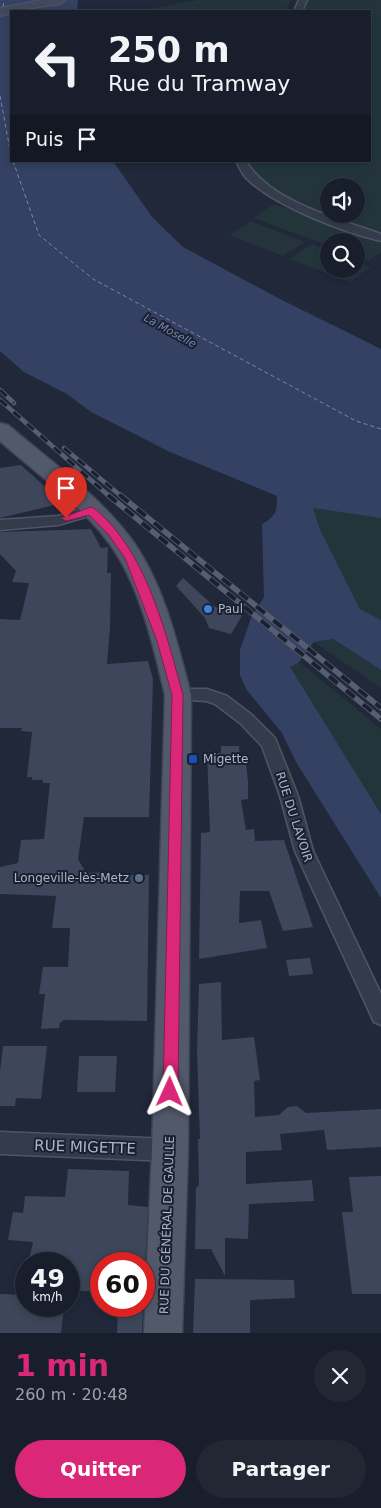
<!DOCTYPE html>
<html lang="fr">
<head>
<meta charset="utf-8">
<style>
	:root { --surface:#191e2c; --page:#222734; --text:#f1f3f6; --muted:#9fa2a9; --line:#373c48; --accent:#db2777 }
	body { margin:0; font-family:"DejaVu Sans",sans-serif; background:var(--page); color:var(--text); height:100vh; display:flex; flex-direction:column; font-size:19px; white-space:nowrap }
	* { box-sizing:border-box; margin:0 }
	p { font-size:16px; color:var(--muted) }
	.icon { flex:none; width:28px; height:28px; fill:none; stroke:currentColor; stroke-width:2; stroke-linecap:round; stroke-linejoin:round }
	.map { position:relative; height:1333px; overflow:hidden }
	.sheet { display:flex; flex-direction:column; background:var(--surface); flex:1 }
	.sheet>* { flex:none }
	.banner { position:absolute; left:10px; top:10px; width:361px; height:152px; border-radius:0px; box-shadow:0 2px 8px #0003,0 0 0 1px var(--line); background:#191e2c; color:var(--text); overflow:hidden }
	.fabs { position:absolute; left:320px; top:178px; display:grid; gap:10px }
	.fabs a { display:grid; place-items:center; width:45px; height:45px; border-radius:50%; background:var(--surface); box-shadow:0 2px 8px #0003,0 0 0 1px var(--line); font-size:25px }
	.speed { position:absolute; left:15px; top:1252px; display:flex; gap:10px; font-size:25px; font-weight:700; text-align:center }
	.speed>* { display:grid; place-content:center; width:65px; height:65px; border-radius:50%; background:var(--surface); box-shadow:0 2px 8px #0003,0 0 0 1px var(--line); line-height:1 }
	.speed small { font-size:12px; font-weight:400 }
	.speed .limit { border:8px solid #d22; background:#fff; color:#111 }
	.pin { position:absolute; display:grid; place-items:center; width:42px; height:42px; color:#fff; margin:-51px -21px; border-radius:50% 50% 50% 0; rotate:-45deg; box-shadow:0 0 5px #0007 }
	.pin .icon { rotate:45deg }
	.me { position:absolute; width:55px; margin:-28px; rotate:1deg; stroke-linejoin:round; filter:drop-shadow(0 0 4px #0008) }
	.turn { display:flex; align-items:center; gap:18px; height:105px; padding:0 15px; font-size:22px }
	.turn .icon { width:65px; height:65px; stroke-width:2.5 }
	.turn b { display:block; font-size:35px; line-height:42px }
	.then { display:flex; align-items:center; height:48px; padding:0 15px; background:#0003; gap:10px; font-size:19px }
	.round { display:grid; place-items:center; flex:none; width:52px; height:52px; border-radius:26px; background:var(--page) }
	.head { display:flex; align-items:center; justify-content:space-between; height:85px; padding:0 15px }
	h1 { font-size:30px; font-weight:700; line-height:38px; color:var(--accent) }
	.primary-button { display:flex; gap:10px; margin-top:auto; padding:10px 15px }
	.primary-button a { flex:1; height:58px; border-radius:30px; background:var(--accent); color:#fff; font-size:20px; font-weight:700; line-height:58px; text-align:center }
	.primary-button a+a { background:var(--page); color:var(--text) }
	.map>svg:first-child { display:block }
	.green { fill:#23353b; fill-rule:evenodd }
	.water { fill:#344162 }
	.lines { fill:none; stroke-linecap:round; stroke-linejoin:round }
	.ferry { stroke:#7687b0; stroke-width:1; stroke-dasharray:4 3; stroke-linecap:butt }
	.building { fill:#3d465a }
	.minor-casing { stroke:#4f5565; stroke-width:3 }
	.secondary-casing { stroke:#4f5565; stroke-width:2 }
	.primary-casing { stroke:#3e4454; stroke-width:3 }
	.minor { fill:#343b4a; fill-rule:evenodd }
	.secondary { fill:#42495d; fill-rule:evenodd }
	.primary { fill:#52596b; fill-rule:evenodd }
	.rail-far1-casing { stroke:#565e72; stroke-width:4.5 }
	.rail-casing { stroke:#565e72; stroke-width:5.5 }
	.rail-far1 { stroke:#1a202f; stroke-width:3; stroke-dasharray:9; stroke-linecap:butt }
	.rail { stroke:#1a202f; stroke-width:4; stroke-dasharray:11; stroke-linecap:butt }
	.route { fill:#db2777; stroke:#8e194d }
	.shop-dot { fill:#3f7fe0; stroke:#1a202f; stroke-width:2 }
	.transit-dot { fill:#1a4fb4; stroke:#1a202f; stroke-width:2 }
	.service-dot { fill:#5c6f8a; stroke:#1a202f; stroke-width:2 }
	.labels { text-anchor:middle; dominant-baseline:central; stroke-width:4; stroke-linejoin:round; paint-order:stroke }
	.far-water-label { font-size:11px; font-style:italic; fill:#7687b0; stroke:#1a202f }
	.poi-label { font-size:12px; fill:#afb5c7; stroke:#1a202f; text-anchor:start }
	.street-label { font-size:12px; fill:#afb5c7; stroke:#1a202f }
	.near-street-label { font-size:15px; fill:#afb5c7; stroke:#1a202f }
</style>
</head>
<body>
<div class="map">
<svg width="381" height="1333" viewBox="0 0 381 1333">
	<rect width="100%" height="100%" fill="#21283a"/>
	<!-- green -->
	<path class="green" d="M 198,0 L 291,0 L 285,11 L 139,11 Z
		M 308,0 L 381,0 L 381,235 C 338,219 272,202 247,161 L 370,161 L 370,11 L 303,11 ZM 329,186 L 356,186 L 356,214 L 329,214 Z
		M 274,204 L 381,243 L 381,252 L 369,261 L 356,256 L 356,241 L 329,241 L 329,246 L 253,218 Z
		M 251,221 L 304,242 L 283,256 L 230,235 Z
		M 312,244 L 329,250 L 329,269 L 356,269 L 356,261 L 371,267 L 350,282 L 290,259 Z
		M 313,507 L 381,518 L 381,620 L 360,609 L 321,532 Z
		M 333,639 L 381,670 L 381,688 L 314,642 Z
		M 299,662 L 381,729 L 381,814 L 289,667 Z"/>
	<!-- water -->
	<path class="water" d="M 0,0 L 78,0 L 77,11 L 11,11 L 11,161 L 113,161 L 152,217 L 183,247 L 280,299 L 381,349 L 381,518 L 313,508 L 321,532 L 360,609 L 381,620 L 381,670 L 333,639 L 314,642 L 299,662 L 290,667 L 381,814 L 381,898 L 296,762 L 282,733 L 246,689 L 240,675 L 240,650 L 251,618 L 264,597 L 262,524 C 276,516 277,512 277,496 L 170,452 L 91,412 L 67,394 L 24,372 L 0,351 Z"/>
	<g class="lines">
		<!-- ferry -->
		<path class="ferry" d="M 3,7 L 4,0
			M 0,96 L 11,155
			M 13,161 L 39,235 L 93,279 L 356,421 L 381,429"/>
	</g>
	<!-- building -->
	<path class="building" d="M 21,465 L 63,503 L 0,518 L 0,468 Z
		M 91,529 L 101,548 L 108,547 L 107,573 L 111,573 L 110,627 L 107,664 L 148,661 L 153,679 L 149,817 L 84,817 L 78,859 L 86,873 L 107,872 L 107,875 L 149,875 L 147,1021 L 64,1020 L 60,1023 L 59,1028 L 41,1029 L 45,994 L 39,994 L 43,967 L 68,967 L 70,928 L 52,928 L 56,896 L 0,894 L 0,867 L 18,863 L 21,840 L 44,839 L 50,783 L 43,783 L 43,780 L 32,780 L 32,777 L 27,777 L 32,732 L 21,731 L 22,728 L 0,728 L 0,619 L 20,620 L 29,583 L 12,582 L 16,571 L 0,554 L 0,532 Z
		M 183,578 L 215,607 L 243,614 L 231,634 L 209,628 L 205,618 L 176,586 Z
		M 221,746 L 239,746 L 240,762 L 246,762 L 248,782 L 248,799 L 241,800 L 246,830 L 254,829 L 255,841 L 284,840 L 313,927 L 283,931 L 269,891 L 240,891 L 239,923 L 261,920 L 267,948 L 199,959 L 201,833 L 210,832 L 207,753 L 221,753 Z
		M 310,958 L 313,974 L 289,976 L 286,960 Z
		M 221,982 L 222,1040 L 254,1037 L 260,1080 L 254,1081 L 255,1117 L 279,1115 L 288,1107 L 297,1106 L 306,1113 L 381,1109 L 381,1147 L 327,1150 L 324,1130 L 280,1134 L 282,1150 L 246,1152 L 246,1184 L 312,1180 L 314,1201 L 249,1204 L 248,1239 L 225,1238 L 225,1276 L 211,1249 L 195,1249 L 196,1188 L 199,1185 L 198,1139 L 200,1139 L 197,1051 L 199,984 Z
		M 3,1046 L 47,1046 L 41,1099 L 16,1098 L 15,1106 L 0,1106 L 0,1071 Z
		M 79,1056 L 117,1056 L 115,1092 L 77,1092 Z
		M 68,1169 L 129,1171 L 128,1205 L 148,1207 L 145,1264 L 101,1264 L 101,1292 L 69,1290 L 69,1264 L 28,1264 L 33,1242 L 8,1240 L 13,1212 L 23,1213 L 25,1196 L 65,1197 Z
		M 381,1176 L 381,1294 L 352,1294 L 342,1212 L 353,1212 L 349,1177 Z
		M 195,1279 L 294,1280 L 295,1298 L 250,1300 L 250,1333 L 193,1333 Z
		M 0,1294 L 26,1295 L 26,1306 L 64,1306 L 61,1333 L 0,1333 Z
		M 118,1306 L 143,1306 L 142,1333 L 117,1333 Z"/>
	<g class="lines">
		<!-- minor casing -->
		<g class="minor-casing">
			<path id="minor" d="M 299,0 L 307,0 L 302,11 L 294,11 Z
				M 236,161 L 246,161 C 270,202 339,219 381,234 L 381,241 C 342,232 274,206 246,178 C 242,173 239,167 236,161 Z
				M 91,506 L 96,508 L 98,511 L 96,514 L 58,525 L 0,530 L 0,520 L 58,516 Z
				M 178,689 L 207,689 L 227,696 L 252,715 L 275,738 L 298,796 L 313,851 L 381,994 L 381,1025 L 374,1022 L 295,851 L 280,796 L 262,746 L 240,723 L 215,704 L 206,701 L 172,699 L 170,695 L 172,691 Z
				M 0,1132 L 170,1139 L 178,1142 L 181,1150 L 178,1158 L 170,1161 L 0,1154 Z"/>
		</g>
		<!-- secondary casing -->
		<g class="secondary-casing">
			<path id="secondary" d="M 41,0 L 66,0 L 60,4 L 11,11 L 11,13 L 0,16 L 0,8 Z"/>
		</g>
		<!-- primary casing -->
		<g class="primary-casing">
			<path id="primary" d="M 0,423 L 8,425 C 49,460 96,493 129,536 C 163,581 177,641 191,695 L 188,1150 L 182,1333 L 144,1333 L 152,1150 L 165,695 C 154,649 143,599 119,558 C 91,511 40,477 0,441 Z"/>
		</g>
		<!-- minor -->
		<use href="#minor" class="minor"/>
		<!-- secondary -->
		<use href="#secondary" class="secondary"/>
		<!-- primary -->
		<use href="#primary" class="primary"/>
		<!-- rail-far1 casing -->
		<g class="rail-far1-casing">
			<path id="rail-far1" d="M 0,390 L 14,403
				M 0,400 L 109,496
				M 64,448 L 121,496"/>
		</g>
		<!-- rail casing -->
		<g class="rail-casing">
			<path id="rail" d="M 108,495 L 381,719
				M 120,495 L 381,708"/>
		</g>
		<!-- rail-far1 -->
		<use href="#rail-far1" class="rail-far1"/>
		<!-- rail -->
		<use href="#rail" class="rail"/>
	</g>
	<!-- route -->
	<path class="route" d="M 91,507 C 97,509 101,515 106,519 C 149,563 167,637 183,695 L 178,1092 L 176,1097 L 170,1099 L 165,1097 L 163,1092 L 172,695 L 157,641 L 125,558 L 108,534 L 89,515 L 66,521 L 61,518 Z"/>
	<!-- markers -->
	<circle class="shop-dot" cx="208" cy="609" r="5"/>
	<rect class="transit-dot" x="188" y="754" width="10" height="10" rx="2.5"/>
	<circle class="service-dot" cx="139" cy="878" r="5"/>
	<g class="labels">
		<!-- far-water labels -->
		<g class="far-water-label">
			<text transform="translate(170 331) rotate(29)">La Moselle</text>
		</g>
		<!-- poi labels -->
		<g class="poi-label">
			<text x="218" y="609">Paul</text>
			<text x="203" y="759">Migette</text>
			<text x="129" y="878" text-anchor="end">Longeville-lès-Metz</text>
		</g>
		<!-- street labels -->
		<g class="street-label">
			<text transform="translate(294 817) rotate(72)">RUE DU LAVOIR</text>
			<text transform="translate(167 1225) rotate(-88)">RUE DU GÉNÉRAL DE GAULLE</text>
		</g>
		<!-- near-street labels -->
		<g class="near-street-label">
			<text transform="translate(85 1147) rotate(2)">RUE MIGETTE</text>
		</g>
	</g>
</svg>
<div class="fabs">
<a><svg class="icon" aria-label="sound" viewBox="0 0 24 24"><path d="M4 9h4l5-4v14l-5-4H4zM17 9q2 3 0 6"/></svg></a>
<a><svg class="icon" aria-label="search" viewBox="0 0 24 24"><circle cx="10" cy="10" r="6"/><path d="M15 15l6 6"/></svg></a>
</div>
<div class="speed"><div>49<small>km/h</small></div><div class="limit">60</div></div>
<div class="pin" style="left:66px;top:518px;background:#d93025"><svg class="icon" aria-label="arrive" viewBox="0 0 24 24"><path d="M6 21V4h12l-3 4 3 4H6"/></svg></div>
<svg class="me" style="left:170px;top:1092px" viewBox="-20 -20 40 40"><path d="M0-17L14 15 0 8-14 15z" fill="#db2777" stroke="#fff" stroke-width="4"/></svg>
<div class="banner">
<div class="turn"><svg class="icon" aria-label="left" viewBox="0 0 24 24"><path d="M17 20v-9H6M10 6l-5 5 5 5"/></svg><div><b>250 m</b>Rue du Tramway</div></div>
<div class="then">Puis<svg class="icon" aria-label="arrive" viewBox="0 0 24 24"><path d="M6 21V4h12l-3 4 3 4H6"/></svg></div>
</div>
</div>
<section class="sheet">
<div class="head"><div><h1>1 min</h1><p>260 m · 20:48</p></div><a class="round"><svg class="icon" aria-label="close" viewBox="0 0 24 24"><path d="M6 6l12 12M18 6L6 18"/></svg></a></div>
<div class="primary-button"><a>Quitter</a><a>Partager</a></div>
</section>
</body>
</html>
